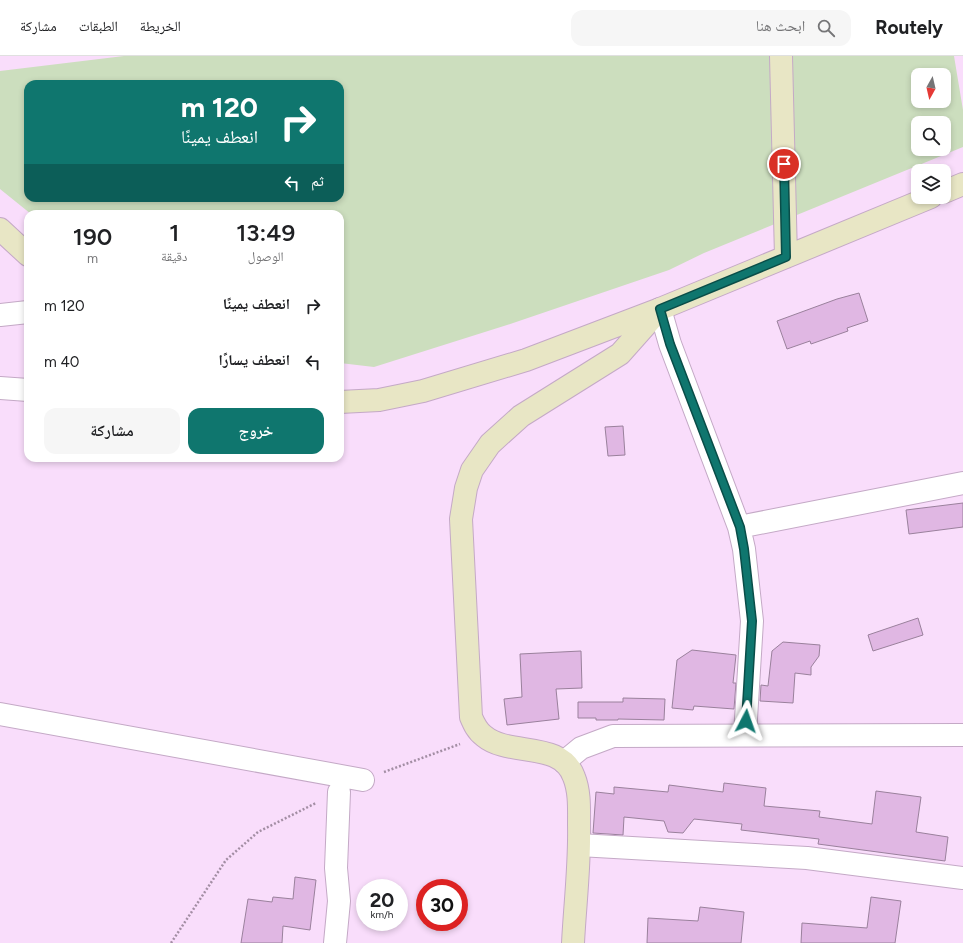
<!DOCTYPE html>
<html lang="ar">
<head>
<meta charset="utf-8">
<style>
	:root { --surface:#fff; --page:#f6f6f6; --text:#202124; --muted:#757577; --line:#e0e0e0; --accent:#0f766e }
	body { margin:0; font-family:Figtree,"Noto Naskh Arabic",sans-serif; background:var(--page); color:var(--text); direction:rtl; height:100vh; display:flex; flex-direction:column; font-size:15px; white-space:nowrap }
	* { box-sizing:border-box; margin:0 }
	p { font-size:13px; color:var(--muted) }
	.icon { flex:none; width:22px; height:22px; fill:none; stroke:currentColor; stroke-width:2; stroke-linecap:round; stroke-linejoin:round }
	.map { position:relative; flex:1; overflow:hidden; direction:ltr }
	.drawer { position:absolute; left:24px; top:154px; width:320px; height:252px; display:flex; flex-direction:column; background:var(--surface); border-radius:12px; box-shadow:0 2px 6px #0003; direction:rtl }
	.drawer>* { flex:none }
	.hud { position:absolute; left:24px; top:24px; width:320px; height:122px; border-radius:12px; box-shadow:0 2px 6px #0003; direction:rtl; background:#0f766e; color:#fff; overflow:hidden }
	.needle { width:26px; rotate:188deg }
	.buttons { position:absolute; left:911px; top:12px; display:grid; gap:8px }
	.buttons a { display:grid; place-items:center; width:40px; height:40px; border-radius:8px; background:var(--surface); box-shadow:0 2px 6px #0003; font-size:20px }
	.speed { position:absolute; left:356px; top:823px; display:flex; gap:8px; font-size:20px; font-weight:700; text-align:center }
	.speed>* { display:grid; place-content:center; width:52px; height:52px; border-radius:50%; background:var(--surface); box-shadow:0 2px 6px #0003; line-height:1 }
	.speed small { font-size:10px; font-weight:400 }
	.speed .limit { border:6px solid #d22; background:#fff; color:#111 }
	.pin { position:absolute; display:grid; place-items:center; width:34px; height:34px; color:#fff; margin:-17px; border:2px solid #fff; border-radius:50%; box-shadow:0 1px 4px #0007 }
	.me { position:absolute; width:44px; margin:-22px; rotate:4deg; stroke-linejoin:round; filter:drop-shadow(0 0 3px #0008) }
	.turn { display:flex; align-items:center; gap:14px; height:84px; padding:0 20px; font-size:18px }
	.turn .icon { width:52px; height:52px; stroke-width:2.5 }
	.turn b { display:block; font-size:28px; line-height:34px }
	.then { display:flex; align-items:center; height:38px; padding:0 20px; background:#0003; gap:8px; font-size:15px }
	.eta { display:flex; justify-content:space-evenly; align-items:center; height:68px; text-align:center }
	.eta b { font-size:24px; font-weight:600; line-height:28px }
	.cta { display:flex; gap:8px; margin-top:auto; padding:8px 20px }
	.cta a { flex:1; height:46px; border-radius:12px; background:var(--accent); color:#fff; font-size:16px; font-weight:600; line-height:46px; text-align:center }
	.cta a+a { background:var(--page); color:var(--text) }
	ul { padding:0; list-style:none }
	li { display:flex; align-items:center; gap:12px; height:56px; padding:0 20px }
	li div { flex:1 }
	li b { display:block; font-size:15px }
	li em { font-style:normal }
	header { display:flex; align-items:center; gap:24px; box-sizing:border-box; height:56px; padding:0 20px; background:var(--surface); border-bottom:1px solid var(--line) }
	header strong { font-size:19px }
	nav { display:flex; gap:22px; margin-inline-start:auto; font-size:14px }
	.search { width:280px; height:36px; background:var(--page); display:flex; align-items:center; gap:10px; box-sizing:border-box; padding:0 14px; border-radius:12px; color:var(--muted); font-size:15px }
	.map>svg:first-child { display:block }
	.green { fill:#ccdebe; fill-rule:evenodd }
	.building { fill:#e0b7e3; stroke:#9a819c }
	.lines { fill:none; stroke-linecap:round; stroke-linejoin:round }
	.street-casing { stroke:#c4a9c6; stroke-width:24 }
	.secondary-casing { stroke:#c4a9c6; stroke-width:24 }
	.path { stroke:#a38ea4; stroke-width:2.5; stroke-dasharray:2 2; stroke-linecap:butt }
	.street { stroke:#fff; stroke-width:22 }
	.secondary { stroke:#e8e6c5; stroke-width:22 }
	.route-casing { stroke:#0a4d48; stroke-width:10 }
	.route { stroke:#0f766e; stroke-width:7 }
</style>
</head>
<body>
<header>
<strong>Routely</strong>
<div class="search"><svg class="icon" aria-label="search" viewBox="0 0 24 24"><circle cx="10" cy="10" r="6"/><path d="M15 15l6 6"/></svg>ابحث هنا</div>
<nav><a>الخريطة</a><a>الطبقات</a><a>مشاركة</a></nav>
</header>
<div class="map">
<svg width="963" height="887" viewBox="0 0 963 887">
	<rect width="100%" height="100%" fill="#f9ddfb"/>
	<!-- green -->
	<path class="green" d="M 124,0 L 954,0 L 963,54 L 963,91 L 704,197 L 669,214 L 507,269 L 374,311 L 340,307 L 340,158 L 31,158 L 0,133 L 0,15 ZM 918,19 L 944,19 L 944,45 L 918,45 ZM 28,28 L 340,28 L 340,142 L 28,142 ZM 918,67 L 944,67 L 944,93 L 918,93 Z"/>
	<!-- building -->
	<path class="building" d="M 859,237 L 868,265 L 847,272 L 848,275 L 811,288 L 810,285 L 787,293 L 777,265 L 837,243 Z
		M 623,370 L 625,399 L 608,400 L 605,371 Z
		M 963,447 L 963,471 L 909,478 L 906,454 Z
		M 918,562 L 923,579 L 873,595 L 868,579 Z
		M 783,586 L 820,589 L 819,600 L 811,611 L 811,619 L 795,617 L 793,647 L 760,645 L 761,629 L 768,630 L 772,595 Z
		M 692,594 L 736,599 L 733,627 L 736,627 L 734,653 L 694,650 L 693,654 L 672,652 L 677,604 Z
		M 581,595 L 582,632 L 556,633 L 559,663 L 507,669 L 504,643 L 522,641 L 520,598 Z
		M 623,642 L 665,643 L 664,664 L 618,663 L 618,664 L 596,664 L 596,662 L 578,662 L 578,646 L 623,646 Z
		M 724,727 L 766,732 L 764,750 L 820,755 L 819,761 L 872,768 L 876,735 L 921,741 L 916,776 L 948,781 L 945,805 L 818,788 L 819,783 L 741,774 L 742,768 L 694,763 L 683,777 L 668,776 L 664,765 L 624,761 L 623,779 L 593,777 L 596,736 L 614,738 L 614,731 L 668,736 L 669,729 L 723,736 Z
		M 295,821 L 316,824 L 310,874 L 283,870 L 282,887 L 241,887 L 248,843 L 272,846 L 273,841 L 293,843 Z
		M 871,841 L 901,845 L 895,887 L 801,887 L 802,867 L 867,872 Z
		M 700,851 L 744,856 L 741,887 L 647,887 L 648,862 L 698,865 Z"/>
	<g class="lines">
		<!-- street casing -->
		<g class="street-casing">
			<path id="street" d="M 660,253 L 670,288 L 739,471 L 744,493 L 752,565 L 745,679
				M 0,259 L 28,256
				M 0,332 L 28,334
				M 739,471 L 963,427
				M 0,658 L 363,724
				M 564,706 L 581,692 L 613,680 L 963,679
				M 579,789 L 807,802 L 963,822
				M 335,887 L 339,845 L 336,812 L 339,736"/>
		</g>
		<!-- secondary casing -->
		<g class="secondary-casing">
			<path id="secondary" d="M 781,0 L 786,201
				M 944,136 L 963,128
				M 0,173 L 28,199
				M 340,346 L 379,344 L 423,335 L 526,304 L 660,253 L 931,141
				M 573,887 C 575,848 580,808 579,769 C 579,753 580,736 574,721 C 561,684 509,701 484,680 C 477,675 474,668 471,661 L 461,463 L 466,432 L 472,414 L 490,388 L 521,360 L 620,298 L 660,253"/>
		</g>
		<!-- path -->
		<path class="path" d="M 384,716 L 460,688
			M 171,887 L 226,804 L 258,776 L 316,747"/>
		<!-- street -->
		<use href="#street" class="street"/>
		<!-- secondary -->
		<use href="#secondary" class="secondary"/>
	</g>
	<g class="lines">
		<!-- route casing -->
		<g class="route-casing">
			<path id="route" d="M 746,665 L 752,565 L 744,493 L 740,471 L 670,288 L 660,253 L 786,201 L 784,108"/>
		</g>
		<!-- route -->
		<use href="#route" class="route"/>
	</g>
</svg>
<div class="buttons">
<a><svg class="needle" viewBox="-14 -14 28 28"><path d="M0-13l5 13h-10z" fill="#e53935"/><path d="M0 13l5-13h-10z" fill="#757577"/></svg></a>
<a><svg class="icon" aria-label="search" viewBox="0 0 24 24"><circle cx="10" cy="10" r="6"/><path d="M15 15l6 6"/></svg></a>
<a><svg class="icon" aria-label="layers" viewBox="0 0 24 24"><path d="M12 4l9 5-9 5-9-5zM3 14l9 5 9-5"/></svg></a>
</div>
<div class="speed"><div>20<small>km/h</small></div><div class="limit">30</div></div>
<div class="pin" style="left:784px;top:108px;background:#d93025"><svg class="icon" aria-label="arrive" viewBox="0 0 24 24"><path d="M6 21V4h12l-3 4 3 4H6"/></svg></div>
<svg class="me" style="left:746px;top:665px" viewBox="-20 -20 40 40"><path d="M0-17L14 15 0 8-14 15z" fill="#0f766e" stroke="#fff" stroke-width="4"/></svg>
<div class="hud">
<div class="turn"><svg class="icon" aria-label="right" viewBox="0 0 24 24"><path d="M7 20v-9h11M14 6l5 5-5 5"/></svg><div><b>120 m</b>انعطف يمينًا</div></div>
<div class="then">ثم<svg class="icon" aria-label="left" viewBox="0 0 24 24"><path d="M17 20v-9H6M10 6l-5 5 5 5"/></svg></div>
</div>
<section class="drawer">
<div class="eta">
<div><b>13:49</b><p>الوصول</p></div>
<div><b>1</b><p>دقيقة</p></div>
<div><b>190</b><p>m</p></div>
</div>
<ul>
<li><svg class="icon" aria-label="right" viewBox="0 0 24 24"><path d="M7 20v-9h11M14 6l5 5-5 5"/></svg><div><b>انعطف يمينًا</b></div><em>120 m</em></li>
<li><svg class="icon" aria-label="left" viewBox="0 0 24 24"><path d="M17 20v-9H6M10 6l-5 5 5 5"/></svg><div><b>انعطف يسارًا</b></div><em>40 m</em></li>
</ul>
<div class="cta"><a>خروج</a><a>مشاركة</a></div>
</section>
</div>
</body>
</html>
